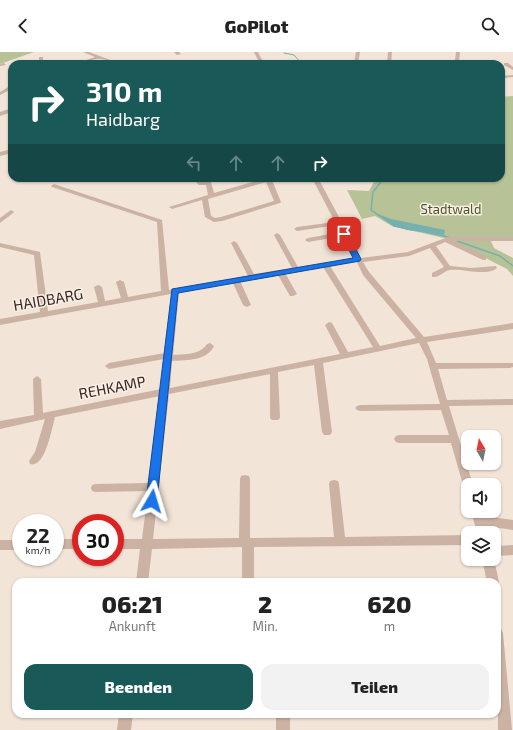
<!DOCTYPE html>
<html lang="de">
<head>
<meta charset="utf-8">
<style>
	:root { --surface:#fff; --page:#f2f2f2; --text:#222; --muted:#767676; --accent:#195958 }
	body { margin:0; font-family:"Exo 2",sans-serif; background:var(--page); color:var(--text); height:100vh; display:flex; flex-direction:column; font-size:15px; white-space:nowrap }
	* { box-sizing:border-box; margin:0 }
	p { font-size:13px; color:var(--muted) }
	.icon { flex:none; width:22px; height:22px; fill:none; stroke:currentColor; stroke-width:2; stroke-linecap:round; stroke-linejoin:round }
	.map { position:relative; flex:1; overflow:hidden }
	.side { position:absolute; left:12px; top:526px; width:489px; height:140px; display:flex; flex-direction:column; background:var(--surface); border-radius:12px; box-shadow:0 1px 3px #0004 }
	.side>* { flex:none }
	.top-card { position:absolute; left:8px; top:8px; width:497px; height:122px; border-radius:12px; box-shadow:0 1px 3px #0004; background:#195958; color:#fff; overflow:hidden }
	.needle { width:26px; rotate:350deg }
	.fabs { position:absolute; left:461px; top:378px; display:grid; gap:8px }
	.fabs a { display:grid; place-items:center; width:40px; height:40px; border-radius:8px; background:var(--surface); box-shadow:0 1px 3px #0004; font-size:20px }
	.speed { position:absolute; left:12px; top:462px; display:flex; gap:8px; font-size:20px; font-weight:700; text-align:center }
	.speed>* { display:grid; place-content:center; width:52px; height:52px; border-radius:50%; background:var(--surface); box-shadow:0 1px 3px #0004; line-height:1 }
	.speed small { font-size:10px; font-weight:400 }
	.speed .limit { border:6px solid #d22; background:#fff; color:#111 }
	.pin { position:absolute; display:grid; place-items:center; width:34px; height:34px; color:#fff; margin:-17px; border-radius:8px; box-shadow:0 2px 6px #0006 }
	.me { position:absolute; width:44px; margin:-22px; rotate:7deg; stroke-linejoin:round; filter:drop-shadow(0 0 3px #0008) }
	.turn { display:flex; align-items:center; gap:14px; height:84px; padding:0 12px; font-size:18px }
	.turn .icon { width:52px; height:52px; stroke-width:2.5 }
	.turn b { display:block; font-size:28px; line-height:34px }
	.lanes { display:flex; align-items:center; height:38px; padding:0 12px; background:#0003; justify-content:center; gap:20px; direction:ltr }
	.lanes .off { opacity:.35 }
	.eta { display:flex; justify-content:space-evenly; align-items:center; height:68px; text-align:center }
	.eta b { font-size:24px; font-weight:800; line-height:28px }
	.button { display:flex; gap:8px; margin-top:auto; padding:8px 12px }
	.button a { flex:1; height:46px; border-radius:12px; background:var(--accent); color:#fff; font-size:16px; font-weight:800; line-height:46px; text-align:center }
	.button a+a { background:var(--page); color:var(--text) }
	header { display:flex; justify-content:space-between; align-items:center; height:52px; padding:0 12px; background:var(--surface); font-size:18px; font-weight:800 }
	.map>svg:first-child { display:block }
	.green { fill:#b7c297 }
	.water { fill:#75b1af }
	.lines { fill:none; stroke-linecap:round; stroke-linejoin:round }
	.stream-far1 { stroke:#75b1af; stroke-width:1 }
	.stream { stroke:#75b1af; stroke-width:1.5 }
	.minor { fill:#cbb2a3; fill-rule:evenodd }
	.route { fill:#1a73e8; stroke:#114b97 }
	.labels { text-anchor:middle; dominant-baseline:central; stroke-width:3; stroke-linejoin:round; paint-order:stroke }
	.far-park-label { font-size:13px; fill:#485528; stroke:#faeee4 }
	.street-label { font-size:15px; fill:#352925; stroke:#faeee4 }
</style>
</head>
<body>
<header><svg class="icon" aria-label="back" viewBox="0 0 24 24"><path d="M15 5l-7 7 7 7"/></svg>GoPilot<svg class="icon" aria-label="search" viewBox="0 0 24 24"><circle cx="10" cy="10" r="6"/><path d="M15 15l6 6"/></svg></header>
<div class="map">
<svg width="513" height="678" viewBox="0 0 513 678">
	<rect width="100%" height="100%" fill="#f2e4d7"/>
	<!-- green -->
	<path class="green" d="M 0,0 L 34,0 L 0,12 Z
		M 513,44 L 513,187 L 490,187 L 494,196 L 513,206 L 513,224 L 507,217 L 448,187 L 392,174 L 375,164 L 362,167 L 347,138 L 369,139 L 376,126 L 501,126 L 501,45 Z"/>
	<!-- water -->
	<path class="water" d="M 373,160 L 391,167 L 445,178 L 444,183 L 407,178 L 394,174 Z"/>
	<g class="lines">
		<!-- stream-far1 -->
		<path class="stream-far1" d="M 284,1 L 294,3 L 302,12"/>
		<!-- stream -->
		<path class="stream" d="M 384,126 L 373,140 L 371,158 L 394,174 L 414,178
			M 421,179 L 448,185
			M 457,189 L 500,204 L 513,214"/>
		<!-- minor -->
		<path class="minor" d="M 83,0 L 89,0 L 121,12 C 113,12 107,7 100,7 C 93,6 83,12 75,12 L 95,5 Z
			M 174,0 L 179,0 L 181,2 L 177,3 Z
			M 254,0 L 258,0 L 264,12 L 260,12 Z
			M 356,0 L 360,0 L 358,12 L 354,12 Z
			M 388,0 L 392,0 L 391,12 L 387,12 Z
			M 456,0 L 460,0 L 459,10 L 431,12 L 455,8 Z
			M 39,5 L 43,5 L 43,9 L 51,12 L 39,11 Z
			M 4,11 L 6,13 L 0,14 L 0,12 Z
			M 504,11 L 508,11 L 513,15 L 513,18 L 504,13 Z
			M 513,23 L 513,25 L 501,26 L 501,24 Z
			M 10,34 L 12,34 L 12,37 L 0,43 L 0,40 Z
			M 12,56 L 12,60 L 0,64 L 0,60 Z
			M 12,97 L 12,101 L 0,104 L 0,100 Z
			M 266,126 L 276,126 L 272,128 L 281,150 L 280,151 L 222,169 L 214,170 L 205,165 L 202,148 L 172,157 L 169,155 L 208,143 L 206,133 L 199,133 L 195,129 L 196,128 L 200,128 L 202,130 L 211,130 L 214,141 ZM 266,130 L 274,149 L 221,165 L 215,166 L 211,164 L 208,147 Z
			M 312,126 L 318,126 L 361,206 L 408,200 L 448,185 L 513,185 L 513,189 L 453,189 L 486,204 L 486,208 L 483,208 L 445,190 L 436,194 L 450,214 L 471,216 L 496,214 L 497,216 C 486,225 463,216 450,218 C 443,219 440,226 432,225 L 432,221 L 444,215 L 430,196 L 409,204 L 363,210 L 369,220 L 424,285 L 513,271 L 513,277 L 427,290 L 436,311 L 513,311 L 513,315 L 510,316 L 438,317 L 447,348 L 513,347 L 513,353 L 449,354 L 473,433 L 468,433 L 468,437 L 464,436 L 463,433 L 451,391 L 399,391 L 396,390 L 394,387 L 396,384 L 399,383 L 449,383 L 441,358 L 360,359 L 357,358 L 355,356 L 357,354 L 360,353 L 440,352 L 427,307 L 419,291 L 323,311 L 332,380 L 330,383 L 324,383 L 322,380 L 314,313 L 278,320 L 280,366 L 278,368 L 272,368 L 270,366 L 270,322 L 169,342 L 153,487 L 239,486 L 240,427 L 241,424 L 245,423 L 249,424 L 250,427 L 250,486 L 334,485 L 329,432 L 330,429 L 334,428 L 338,429 L 339,432 L 345,485 L 468,483 L 468,493 L 254,495 L 254,530 L 242,530 L 242,495 L 152,497 L 148,530 L 136,530 L 140,497 L 115,497 L 115,487 L 142,487 L 148,439 L 96,440 L 92,439 L 91,436 L 92,433 L 96,432 L 149,431 L 160,344 L 55,365 C 52,376 45,417 30,412 L 29,409 L 35,400 L 45,367 L 0,377 L 0,369 L 34,363 L 33,327 L 37,324 L 41,327 L 43,361 L 161,337 L 164,307 L 109,317 L 105,314 L 109,311 L 165,301 L 171,242 L 0,273 L 0,267 L 40,260 L 34,203 L 0,195 L 0,191 L 40,200 L 48,259 L 98,250 L 94,235 L 98,233 L 102,235 L 105,249 L 121,246 L 116,230 L 120,228 L 124,230 L 128,245 L 161,239 L 157,170 L 52,135 L 51,134 L 54,132 L 162,168 L 169,238 L 248,224 L 231,191 L 234,189 L 237,191 L 254,222 L 292,216 L 274,183 L 277,181 L 280,183 L 298,215 L 355,206 L 343,184 L 308,190 L 305,188 L 308,186 L 341,180 L 337,173 L 297,179 L 294,177 L 297,175 L 335,170 ZM 357,210 L 363,223 L 416,286 L 380,294 L 330,214 ZM 323,215 L 373,295 L 348,300 L 332,271 L 329,270 L 325,273 L 340,302 L 170,336 L 172,309 C 187,308 207,309 214,294 L 210,291 L 207,292 C 200,303 185,302 173,303 L 179,240 L 233,231 L 243,253 L 247,255 L 251,253 L 240,229 L 278,223 L 290,244 L 293,244 L 297,242 L 285,221 Z
			M 11,158 L 14,160 L 13,161 L 0,171 L 0,166 Z
			M 471,459 L 481,459 L 483,464 L 513,468 L 513,478 L 485,474 L 487,481 L 477,481 Z
			M 55,487 L 81,487 L 81,497 L 55,497 Z
			M 0,488 L 21,488 L 21,498 L 0,498 Z
			M 513,493 L 513,503 L 494,504 L 494,494 Z
			M 482,507 L 494,507 L 499,530 L 497,534 L 497,530 L 487,530 Z
			M 497,575 L 501,577 L 503,581 L 512,678 L 498,678 Z
			M 119,662 L 133,662 L 131,678 L 117,678 Z
			M 276,662 L 290,662 L 290,678 L 276,678 Z"/>
	</g>
	<!-- route -->
	<path class="route" d="M 344,180 L 348,182 L 361,207 L 360,209 L 178,241 L 157,449 L 155,452 L 148,452 L 146,449 L 172,237 L 353,206 L 341,182 Z"/>
	<g class="labels">
		<!-- far-park labels -->
		<g class="far-park-label">
			<text x="451" y="157">Stadtwald</text>
		</g>
		<!-- street labels -->
		<g class="street-label">
			<text transform="translate(48 247) rotate(-10)">HAIDBARG</text>
			<text transform="translate(112 335) rotate(-11)">REHKAMP</text>
		</g>
	</g>
</svg>
<div class="fabs">
<a><svg class="needle" viewBox="-14 -14 28 28"><path d="M0-13l5 13h-10z" fill="#e53935"/><path d="M0 13l5-13h-10z" fill="#767676"/></svg></a>
<a><svg class="icon" aria-label="sound" viewBox="0 0 24 24"><path d="M4 9h4l5-4v14l-5-4H4zM17 9q2 3 0 6"/></svg></a>
<a><svg class="icon" aria-label="layers" viewBox="0 0 24 24"><path d="M12 4l9 5-9 5-9-5zM3 14l9 5 9-5"/></svg></a>
</div>
<div class="speed"><div>22<small>km/h</small></div><div class="limit">30</div></div>
<div class="pin" style="left:344px;top:182px;background:#d93025"><svg class="icon" aria-label="arrive" viewBox="0 0 24 24"><path d="M6 21V4h12l-3 4 3 4H6"/></svg></div>
<svg class="me" style="left:152px;top:449px" viewBox="-20 -20 40 40"><path d="M0-17L14 15 0 8-14 15z" fill="#1a73e8" stroke="#fff" stroke-width="4"/></svg>
<div class="top-card">
<div class="turn"><svg class="icon" aria-label="right" viewBox="0 0 24 24"><path d="M7 20v-9h11M14 6l5 5-5 5"/></svg><div><b>310 m</b>Haidbarg</div></div>
<div class="lanes"><svg class="icon off" aria-label="left" viewBox="0 0 24 24"><path d="M17 20v-9H6M10 6l-5 5 5 5"/></svg><svg class="icon off" aria-label="ahead" viewBox="0 0 24 24"><path d="M12 20V5M6 11l6-6 6 6"/></svg><svg class="icon off" aria-label="ahead" viewBox="0 0 24 24"><path d="M12 20V5M6 11l6-6 6 6"/></svg><svg class="icon" aria-label="right" viewBox="0 0 24 24"><path d="M7 20v-9h11M14 6l5 5-5 5"/></svg></div>
</div>
<section class="side">
<div class="eta">
<div><b>06:21</b><p>Ankunft</p></div>
<div><b>2</b><p>Min.</p></div>
<div><b>620</b><p>m</p></div>
</div>
<div class="button"><a>Beenden</a><a>Teilen</a></div>
</section>
</div>
</body>
</html>
